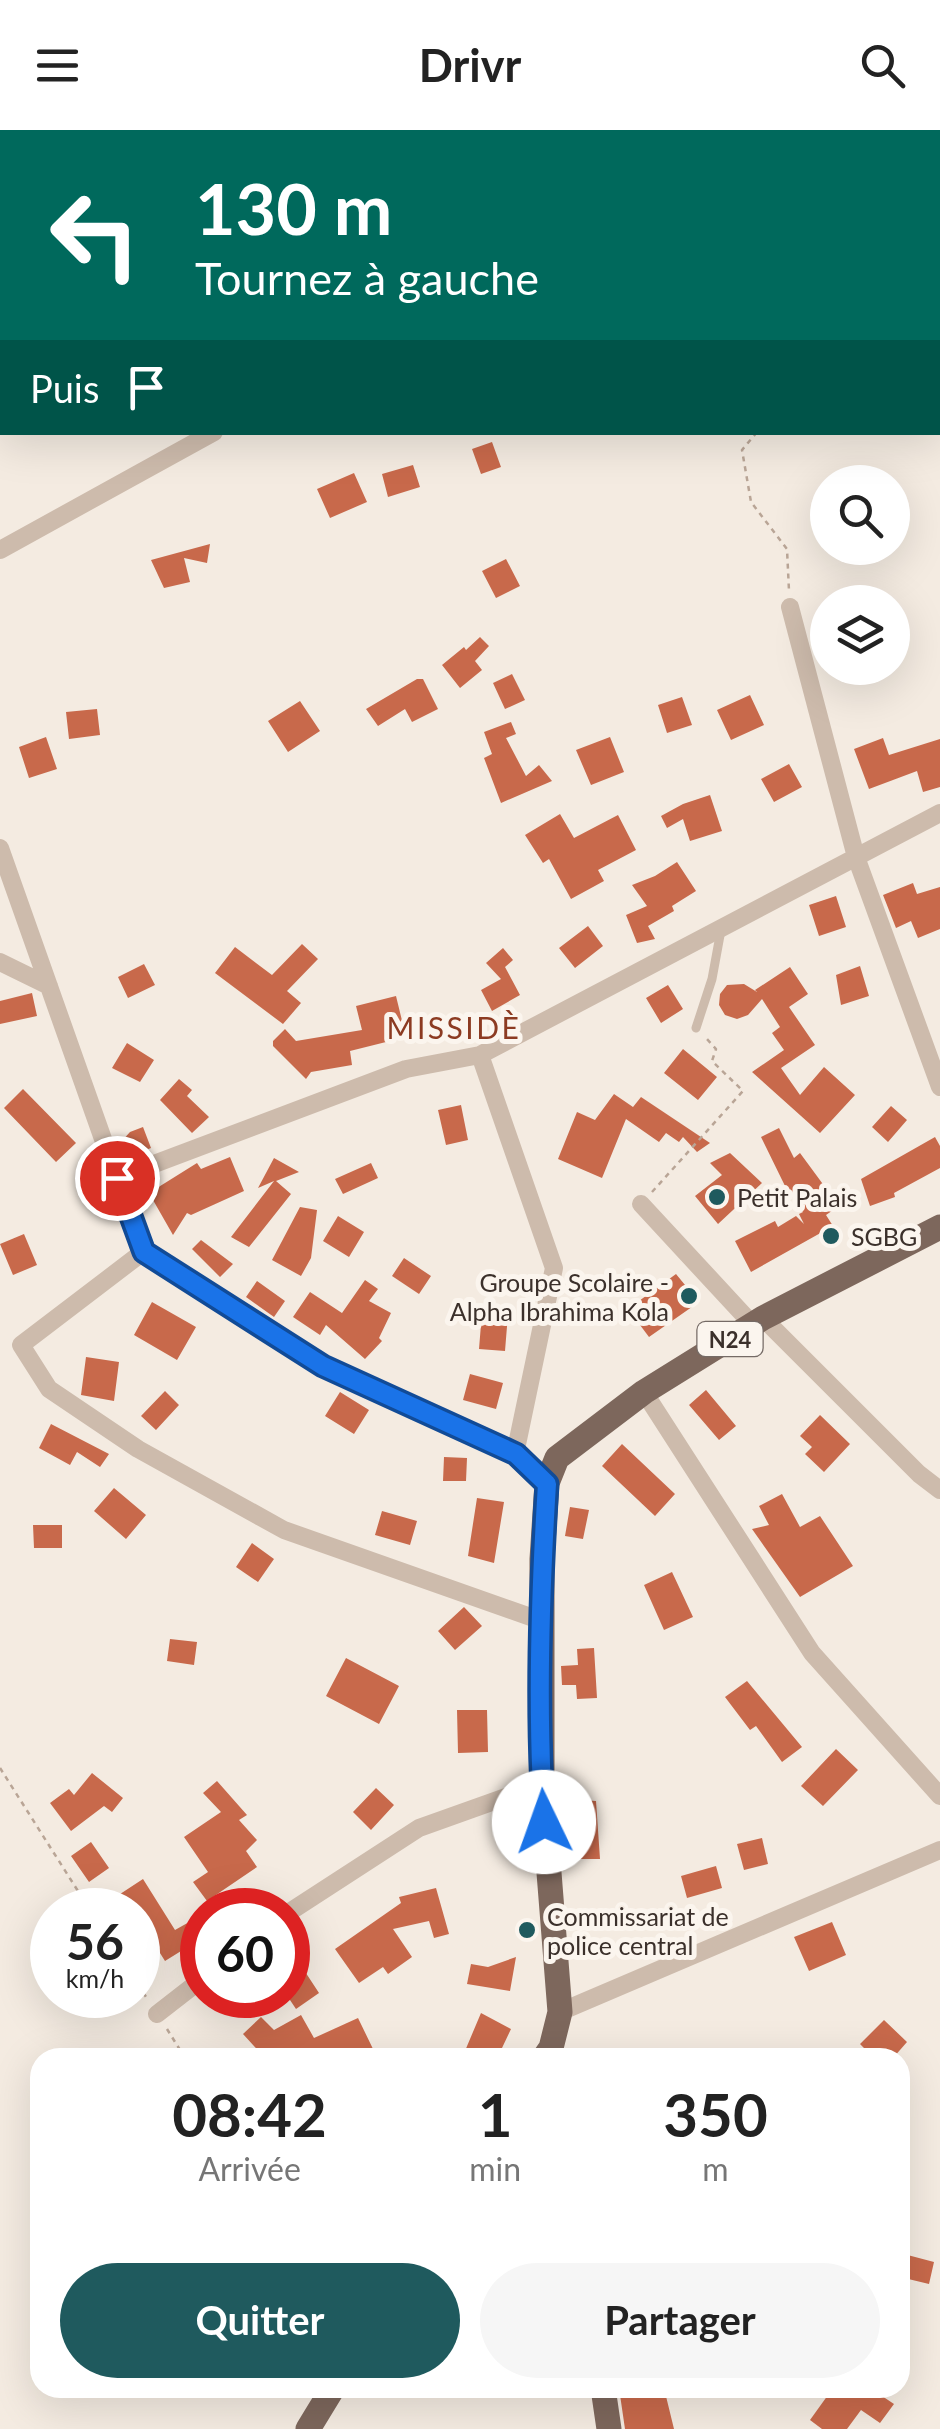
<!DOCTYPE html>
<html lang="fr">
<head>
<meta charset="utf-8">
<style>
	:root { --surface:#fff; --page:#f6f6f6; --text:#222; --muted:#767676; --accent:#1f5a5e }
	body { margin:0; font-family:Lato,sans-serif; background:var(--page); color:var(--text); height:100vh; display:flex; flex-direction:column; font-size:38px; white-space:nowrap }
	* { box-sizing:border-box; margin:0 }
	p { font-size:32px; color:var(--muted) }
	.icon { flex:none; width:55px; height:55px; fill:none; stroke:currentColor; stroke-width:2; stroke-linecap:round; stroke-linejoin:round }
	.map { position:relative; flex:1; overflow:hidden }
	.side { position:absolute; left:30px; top:1918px; width:880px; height:350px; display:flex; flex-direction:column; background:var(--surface); border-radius:30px; box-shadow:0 10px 40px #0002 }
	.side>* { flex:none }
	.banner { position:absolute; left:0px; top:0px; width:940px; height:305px; box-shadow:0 10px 40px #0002; background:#00695c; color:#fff; overflow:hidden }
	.fabs { position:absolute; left:810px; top:335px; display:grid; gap:20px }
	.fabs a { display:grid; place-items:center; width:100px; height:100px; border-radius:50%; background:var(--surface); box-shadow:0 10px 40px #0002; font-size:50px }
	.speed { position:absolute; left:30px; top:1758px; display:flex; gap:20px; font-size:50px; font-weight:700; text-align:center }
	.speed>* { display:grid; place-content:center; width:130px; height:130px; border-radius:50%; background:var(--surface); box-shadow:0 10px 40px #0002; line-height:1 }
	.speed small { font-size:25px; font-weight:400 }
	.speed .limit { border:15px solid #d22; background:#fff; color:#111 }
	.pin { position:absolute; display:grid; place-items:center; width:85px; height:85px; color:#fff; margin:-42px; border:5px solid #fff; border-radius:50%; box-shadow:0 2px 10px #0007 }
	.me { position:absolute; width:110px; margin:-55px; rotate:357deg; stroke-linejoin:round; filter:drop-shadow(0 0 8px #0008) }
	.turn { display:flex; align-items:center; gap:35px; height:210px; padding:0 30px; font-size:45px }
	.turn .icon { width:130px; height:130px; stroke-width:2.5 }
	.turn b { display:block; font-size:70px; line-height:85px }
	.then { display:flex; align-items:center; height:95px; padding:0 30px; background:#0003; gap:20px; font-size:38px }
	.eta { display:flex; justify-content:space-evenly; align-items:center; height:170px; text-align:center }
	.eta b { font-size:60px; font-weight:700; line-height:70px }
	.cta { display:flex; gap:20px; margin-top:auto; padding:20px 30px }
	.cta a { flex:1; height:115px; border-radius:60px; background:var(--accent); color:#fff; font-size:40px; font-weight:700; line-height:115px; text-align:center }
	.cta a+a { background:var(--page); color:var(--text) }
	header { display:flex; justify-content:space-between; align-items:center; height:130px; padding:0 30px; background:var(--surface); font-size:45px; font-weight:700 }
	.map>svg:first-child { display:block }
	.building { fill:#c8694b }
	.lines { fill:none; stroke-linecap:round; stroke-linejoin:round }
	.path { stroke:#b9a596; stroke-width:2.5; stroke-dasharray:5 5; stroke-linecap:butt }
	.lane { stroke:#cdbbac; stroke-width:9 }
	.street { stroke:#cdbbac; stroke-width:18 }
	.primary { stroke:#7d675c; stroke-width:25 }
	.route-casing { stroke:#114b97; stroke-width:25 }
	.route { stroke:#1a73e8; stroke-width:18 }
	.poi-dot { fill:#1f5a5e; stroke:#fbf5ee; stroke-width:4 }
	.labels { text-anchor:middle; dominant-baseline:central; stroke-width:10; stroke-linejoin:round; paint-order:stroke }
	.shield { fill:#fbf5ee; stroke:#756b66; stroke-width:2.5 }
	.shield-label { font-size:22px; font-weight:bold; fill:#3b302b }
	.poi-label { font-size:25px; fill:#3b302b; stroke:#fbf5ee; text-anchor:start }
	.quarter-label { font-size:30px; letter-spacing:2.5px; fill:#8c3b22; stroke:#fbf5ee }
</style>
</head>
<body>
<header><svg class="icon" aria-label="menu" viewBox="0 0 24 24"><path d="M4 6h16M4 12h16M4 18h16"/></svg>Drivr<svg class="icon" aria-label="search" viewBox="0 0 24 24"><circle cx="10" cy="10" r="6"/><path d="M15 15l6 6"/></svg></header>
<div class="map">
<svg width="940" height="2299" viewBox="0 0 940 2299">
	<rect width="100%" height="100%" fill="#f4ebe1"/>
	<!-- building -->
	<path class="building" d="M 492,312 L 501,337 L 481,344 L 472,319 Z
		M 413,335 L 420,357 L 388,367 L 382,344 Z
		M 354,343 L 367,372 L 330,388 L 317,359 Z
		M 210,414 L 207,433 L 184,428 L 190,452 L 164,458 L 151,430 Z
		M 506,429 L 520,456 L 496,468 L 482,441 Z
		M 480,507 L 489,516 L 475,531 L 482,540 L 460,558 L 442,535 L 464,517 L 466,520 Z
		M 512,544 L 525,570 L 505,579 L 493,553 Z
		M 417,549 L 423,549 L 438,579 L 412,592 L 405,579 L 378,596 L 366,579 Z
		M 750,565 L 764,595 L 731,610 L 717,580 Z
		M 682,567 L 692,595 L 667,603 L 658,575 Z
		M 300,571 L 320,601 L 288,622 L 268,591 Z
		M 97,579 L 100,605 L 69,609 L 66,582 Z
		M 511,592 L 516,604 L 506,608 L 526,646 L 539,635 L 552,651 L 501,673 L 484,628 L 492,624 L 484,602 Z
		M 46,607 L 57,639 L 29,648 L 19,617 Z
		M 610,607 L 624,642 L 591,655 L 576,620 Z
		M 883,608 L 889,625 L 940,609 L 940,657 L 923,662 L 917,641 L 869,659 L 854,619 Z
		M 789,634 L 802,657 L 774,672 L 761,649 Z
		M 710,665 L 722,701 L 690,711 L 683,689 L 667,698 L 661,686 L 683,674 Z
		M 560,684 L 574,708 L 618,685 L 636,720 L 598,740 L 604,751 L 571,769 L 549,729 L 543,733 L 525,705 Z
		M 677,732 L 696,761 L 672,776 L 674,781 L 648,796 L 655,809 L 637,813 L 626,785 L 647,776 L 632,755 L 655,746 Z
		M 913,753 L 917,764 L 940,757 L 940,799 L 918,808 L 911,791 L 896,798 L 883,765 Z
		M 836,766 L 846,797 L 819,806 L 809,775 Z
		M 588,796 L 603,816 L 575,838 L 559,818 Z
		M 302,814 L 318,829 L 287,861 L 301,873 L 283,894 L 215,843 L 235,817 L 272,845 Z
		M 503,818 L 513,830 L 505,837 L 520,865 L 492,881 L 481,860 L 501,849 L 486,833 Z
		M 144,834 L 155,855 L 128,868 L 118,847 Z
		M 860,836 L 869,866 L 841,875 L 836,845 Z
		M 790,837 L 808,864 L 789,877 L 815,915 L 781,938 L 800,965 L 824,937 L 855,965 L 820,1003 L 752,942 L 784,920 L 772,903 L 780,897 L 762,869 L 748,885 L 737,889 L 725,885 L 719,875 L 720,864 L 727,855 L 744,854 L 757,862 L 755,860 Z
		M 668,855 L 683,879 L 661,893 L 646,868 Z
		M 32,863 L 37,886 L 0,894 L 0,871 Z
		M 396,866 L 406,907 L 350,921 L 352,935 L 311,942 L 306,949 L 273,916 L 273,911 L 285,899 L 296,911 L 362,900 L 356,876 Z
		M 127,913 L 154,930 L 140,952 L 112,938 Z
		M 683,919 L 717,947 L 698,970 L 664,943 Z
		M 179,949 L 192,960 L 187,966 L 209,987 L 192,1003 L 160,970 Z
		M 23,959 L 76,1013 L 56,1032 L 4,978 Z
		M 614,964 L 633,977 L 641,967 L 710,1013 L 697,1022 L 683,1007 L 679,1012 L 666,1003 L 659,1012 L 626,989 L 602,1048 L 558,1029 L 577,982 L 595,990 Z
		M 461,975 L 468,1010 L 446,1015 L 438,980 Z
		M 891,976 L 907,990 L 888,1012 L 872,997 Z
		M 143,997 L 151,1018 L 125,1028 L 120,1013 L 130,1002 Z
		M 779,998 L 794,1028 L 800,1023 L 839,1076 L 826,1085 L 833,1096 L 751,1142 L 735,1111 L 775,1091 L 778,1097 L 796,1086 L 804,1094 L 799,1084 L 803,1082 L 786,1058 L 761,1007 Z
		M 935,1007 L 940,1016 L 940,1038 L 894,1063 L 895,1067 L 870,1076 L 861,1049 Z
		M 730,1023 L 762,1053 L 718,1094 L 695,1066 L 722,1045 L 710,1033 Z
		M 230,1027 L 244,1061 L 191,1085 L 187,1083 L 173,1105 L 149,1063 L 197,1033 L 201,1039 Z
		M 274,1028 L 299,1042 L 276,1051 L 291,1064 L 249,1117 L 231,1107 L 274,1051 L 258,1058 Z
		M 371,1033 L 378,1048 L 343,1064 L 335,1049 Z
		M 300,1077 L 317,1080 L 311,1128 L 301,1146 L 272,1130 Z
		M 338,1086 L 364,1102 L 349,1127 L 323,1111 Z
		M 24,1104 L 37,1135 L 13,1145 L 0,1114 Z
		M 201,1110 L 233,1134 L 220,1147 L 192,1119 Z
		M 404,1128 L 431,1146 L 419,1164 L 392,1146 Z
		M 676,1144 L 699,1172 L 649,1207 L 628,1179 Z
		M 365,1150 L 378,1159 L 369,1171 L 391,1183 L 379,1208 L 382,1211 L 365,1229 L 326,1195 L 320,1205 L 293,1187 L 310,1162 L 342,1183 Z
		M 257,1151 L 285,1171 L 274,1187 L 246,1167 Z
		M 152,1172 L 196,1197 L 177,1230 L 134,1205 Z
		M 482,1182 L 508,1184 L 505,1221 L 479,1219 Z
		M 86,1227 L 119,1232 L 114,1271 L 81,1265 Z
		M 470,1244 L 503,1253 L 496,1279 L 463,1270 Z
		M 706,1260 L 736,1296 L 719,1310 L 689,1275 Z
		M 165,1261 L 179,1275 L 156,1300 L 141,1286 Z
		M 340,1262 L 369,1280 L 354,1304 L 325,1286 Z
		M 820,1285 L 850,1314 L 824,1342 L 805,1324 L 812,1317 L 800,1306 Z
		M 51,1294 L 109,1324 L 100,1337 L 77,1322 L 70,1335 L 39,1318 Z
		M 622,1314 L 675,1364 L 655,1386 L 602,1336 Z
		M 444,1327 L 467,1328 L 466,1351 L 443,1351 Z
		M 114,1358 L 146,1385 L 126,1409 L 94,1381 Z
		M 782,1364 L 800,1397 L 820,1386 L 853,1436 L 800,1467 L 752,1399 L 769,1395 L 759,1376 Z
		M 477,1368 L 504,1372 L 494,1433 L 468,1426 Z
		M 570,1377 L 589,1380 L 583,1409 L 565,1406 Z
		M 382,1381 L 417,1391 L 410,1415 L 375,1405 Z
		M 33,1395 L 62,1395 L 62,1418 L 34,1418 Z
		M 252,1413 L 274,1429 L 258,1452 L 236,1437 Z
		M 672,1442 L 693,1487 L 664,1500 L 644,1455 Z
		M 464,1477 L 482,1496 L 455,1520 L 438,1501 Z
		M 170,1509 L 197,1512 L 194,1535 L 167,1531 Z
		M 594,1518 L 597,1568 L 577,1569 L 576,1555 L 562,1555 L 561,1536 L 578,1535 L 577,1519 Z
		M 346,1528 L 399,1556 L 379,1594 L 326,1566 Z
		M 747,1551 L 802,1617 L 782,1632 L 756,1596 L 750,1600 L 725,1567 Z
		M 457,1580 L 487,1580 L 488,1622 L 458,1623 Z
		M 836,1619 L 858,1640 L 823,1676 L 801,1656 Z
		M 92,1643 L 123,1668 L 112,1682 L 104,1676 L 71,1701 L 50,1673 L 69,1659 L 74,1665 Z
		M 217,1651 L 247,1685 L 239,1690 L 257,1710 L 246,1721 L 257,1737 L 207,1771 L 193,1752 L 208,1742 L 184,1707 L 221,1682 L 203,1663 Z
		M 376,1658 L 394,1675 L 371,1700 L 353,1682 Z
		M 567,1669 L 596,1671 L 600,1729 L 571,1729 Z
		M 762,1708 L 768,1734 L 744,1740 L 737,1714 Z
		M 91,1712 L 109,1738 L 89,1752 L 71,1726 Z
		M 716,1736 L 722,1758 L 687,1768 L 681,1746 Z
		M 143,1749 L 175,1800 L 191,1791 L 202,1808 L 165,1831 L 143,1796 L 138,1800 L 138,1780 L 121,1780 L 114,1768 Z
		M 436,1758 L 449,1804 L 434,1808 L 429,1791 L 393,1799 L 412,1827 L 388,1844 L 383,1837 L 359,1853 L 335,1819 L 401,1773 L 399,1767 Z
		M 832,1792 L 846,1825 L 809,1841 L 794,1807 Z
		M 516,1827 L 510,1861 L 467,1854 L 471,1834 L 488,1837 Z
		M 300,1834 L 319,1863 L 296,1879 L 288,1867 L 288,1842 Z
		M 481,1883 L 511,1899 L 502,1918 L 519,1928 L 462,1928 Z
		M 301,1885 L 314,1908 L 358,1888 L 374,1921 L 360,1928 L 265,1928 L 243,1904 L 261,1887 L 274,1900 Z
		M 884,1890 L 907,1912 L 893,1928 L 874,1928 L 860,1914 Z
		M 900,2123 L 934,2132 L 929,2154 L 900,2147 Z
		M 619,2258 L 664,2258 L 674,2299 L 625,2299 Z
		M 833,2258 L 870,2258 L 894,2274 L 880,2293 L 861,2280 L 847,2299 L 822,2299 L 810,2290 Z"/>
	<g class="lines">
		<!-- path -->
		<path class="path" d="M 938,110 L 940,109
			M 757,302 L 742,320 L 751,372 L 787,419 L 789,461
			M 652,1062 L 743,961 L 712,931 L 716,919 L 706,908
			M 0,1638 L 90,1780
			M 138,1854 L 146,1867
			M 167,1899 L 185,1928"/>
		<!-- lane -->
		<path class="lane" d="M 696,898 L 712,849 L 721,800"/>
		<!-- street -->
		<path class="street" d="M 590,2 L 592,0
			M 0,420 L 214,302
			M 790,477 L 856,727 L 940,957
			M 0,718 L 143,1122 L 323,1236 L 515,1324 L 547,1353
			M 0,832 L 49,856
			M 117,1048 L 406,939 L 480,925
			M 641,1074 L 753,1195
			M 143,1122 L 21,1215 L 49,1259 L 138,1319 L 284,1400 L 542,1491
			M 763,1188 L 919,1344 L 940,1360
			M 644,1262 L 812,1523 L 940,1666
			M 515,1324 L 554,1138 L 480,925 L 940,683
			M 288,1783 L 419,1698 L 542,1654
			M 560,1882 L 940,1720
			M 157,1884 L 202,1849"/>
		<!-- primary -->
		<path class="primary" d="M 544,1928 L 551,1918 L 560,1882 L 542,1654 L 542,1429 L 547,1353 L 557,1328 L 644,1262 L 763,1188 L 940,1097
			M 603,2258 L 609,2299
			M 308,2299 L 333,2258"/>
	</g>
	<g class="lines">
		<!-- route casing -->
		<g class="route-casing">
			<path id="route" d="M 117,1048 L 144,1122 L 323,1236 L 516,1324 L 547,1354 C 540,1465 536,1580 544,1692"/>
		</g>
		<!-- route -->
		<use href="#route" class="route"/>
	</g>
	<!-- markers -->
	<g class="poi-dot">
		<circle cx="717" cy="1067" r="10"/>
		<circle cx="831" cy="1106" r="10"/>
		<circle cx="689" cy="1166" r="10"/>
		<circle cx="527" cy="1800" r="10"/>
	</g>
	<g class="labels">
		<!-- shield labels -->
		<rect class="shield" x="697.5" y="1192" width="65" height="34" rx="8"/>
		<g class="shield-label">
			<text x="730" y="1209">N24</text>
		</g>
		<!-- poi labels -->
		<g class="poi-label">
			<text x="737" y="1067">Petit Palais</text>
			<text x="851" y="1106">SGBG</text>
			<text x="669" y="1152" text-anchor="end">Groupe Scolaire -<tspan x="669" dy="29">Alpha Ibrahima Kola</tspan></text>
			<text x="547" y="1786">Commissariat de<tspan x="547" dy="29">police central</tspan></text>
		</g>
		<!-- quarter labels -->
		<g class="quarter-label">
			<text x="454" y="897">MISSIDÈ</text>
		</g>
	</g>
</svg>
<div class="fabs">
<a><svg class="icon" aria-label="search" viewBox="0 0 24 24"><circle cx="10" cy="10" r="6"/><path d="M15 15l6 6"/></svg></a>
<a><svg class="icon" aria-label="layers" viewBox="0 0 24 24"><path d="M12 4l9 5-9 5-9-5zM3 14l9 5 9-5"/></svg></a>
</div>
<div class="speed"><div>56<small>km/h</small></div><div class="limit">60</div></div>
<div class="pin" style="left:117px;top:1048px;background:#d93025"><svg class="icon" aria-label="arrive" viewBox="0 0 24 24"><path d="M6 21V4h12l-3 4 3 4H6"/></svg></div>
<svg class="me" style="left:544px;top:1692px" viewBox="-20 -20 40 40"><circle r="19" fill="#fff"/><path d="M0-13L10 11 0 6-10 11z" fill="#1a73e8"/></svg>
<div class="banner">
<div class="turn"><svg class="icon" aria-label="left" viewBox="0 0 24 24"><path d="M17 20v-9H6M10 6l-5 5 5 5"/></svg><div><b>130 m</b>Tournez à gauche</div></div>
<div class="then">Puis<svg class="icon" aria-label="arrive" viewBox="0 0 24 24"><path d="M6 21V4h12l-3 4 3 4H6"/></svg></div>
</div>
<section class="side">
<div class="eta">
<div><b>08:42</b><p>Arrivée</p></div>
<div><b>1</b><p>min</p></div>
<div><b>350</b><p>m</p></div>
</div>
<div class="cta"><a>Quitter</a><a>Partager</a></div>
</section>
</div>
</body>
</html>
